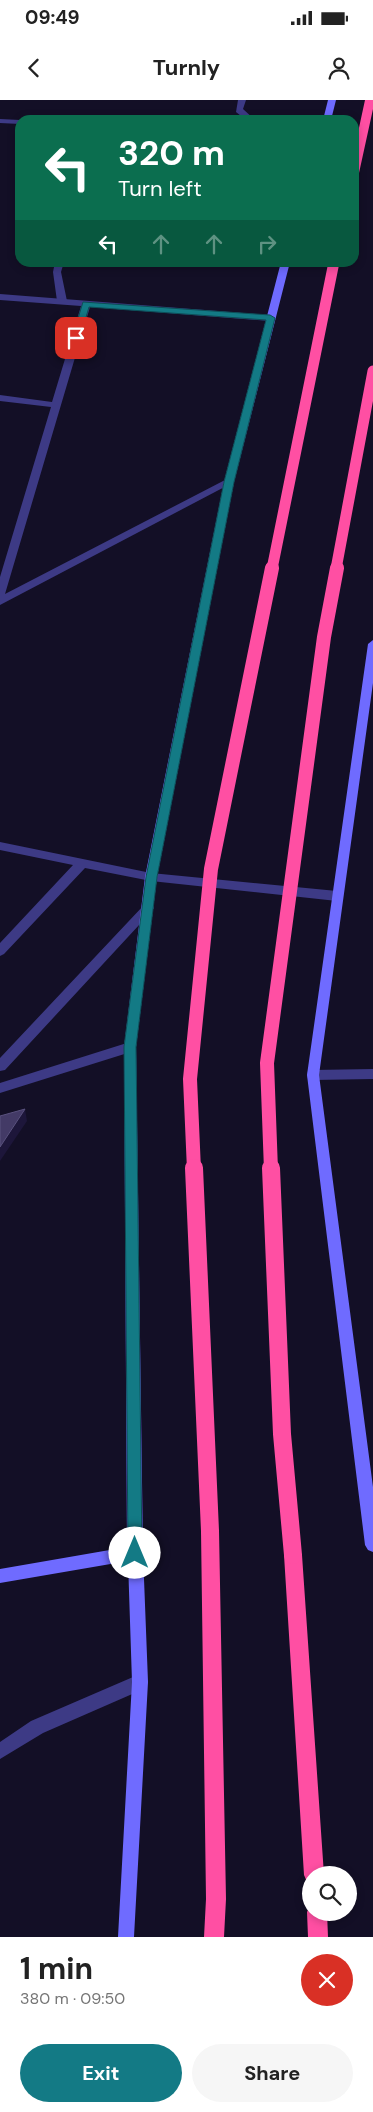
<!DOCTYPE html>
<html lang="en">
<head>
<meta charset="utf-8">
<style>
	:root { --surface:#fff; --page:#f6f6f6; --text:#222; --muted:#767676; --accent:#137a85 }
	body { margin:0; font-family:"DM Sans",sans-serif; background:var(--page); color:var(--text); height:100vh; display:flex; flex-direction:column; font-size:19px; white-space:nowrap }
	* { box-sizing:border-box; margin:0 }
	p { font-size:16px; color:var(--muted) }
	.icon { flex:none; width:28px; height:28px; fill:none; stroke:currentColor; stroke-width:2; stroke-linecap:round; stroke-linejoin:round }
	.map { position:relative; height:1837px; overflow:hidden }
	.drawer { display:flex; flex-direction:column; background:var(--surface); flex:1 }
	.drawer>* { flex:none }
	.guide { position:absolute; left:15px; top:15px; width:344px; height:152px; border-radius:15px; box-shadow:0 2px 8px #0003; background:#0b6e4f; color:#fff; overflow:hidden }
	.buttons { position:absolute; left:302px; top:1766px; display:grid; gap:10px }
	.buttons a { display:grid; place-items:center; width:55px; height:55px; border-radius:50%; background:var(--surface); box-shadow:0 2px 8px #0003; font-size:25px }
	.pin { position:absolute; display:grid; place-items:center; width:42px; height:42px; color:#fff; margin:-21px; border-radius:10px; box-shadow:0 2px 8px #0006 }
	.me { position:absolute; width:55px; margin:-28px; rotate:0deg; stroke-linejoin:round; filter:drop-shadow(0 0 4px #0008) }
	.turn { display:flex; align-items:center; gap:18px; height:105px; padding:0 20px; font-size:22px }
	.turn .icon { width:65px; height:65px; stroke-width:2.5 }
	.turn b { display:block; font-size:35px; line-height:42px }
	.lanes { display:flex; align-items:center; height:48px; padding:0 20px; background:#0003; justify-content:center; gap:25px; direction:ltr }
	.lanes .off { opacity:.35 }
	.round { display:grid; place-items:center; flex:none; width:52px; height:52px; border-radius:26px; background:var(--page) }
	.headline { display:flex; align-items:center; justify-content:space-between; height:85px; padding:0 20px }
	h1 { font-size:30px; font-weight:700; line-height:38px }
	.action { display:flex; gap:10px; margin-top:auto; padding:10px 20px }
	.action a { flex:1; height:58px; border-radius:30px; background:var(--accent); color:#fff; font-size:20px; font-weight:700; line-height:58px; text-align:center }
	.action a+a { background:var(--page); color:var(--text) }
	.status { display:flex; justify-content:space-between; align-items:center; height:35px; padding:0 25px; background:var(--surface); direction:ltr }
	.status svg { height:14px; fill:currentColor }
	header { display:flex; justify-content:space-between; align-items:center; height:65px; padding:0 20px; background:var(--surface); font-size:22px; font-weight:700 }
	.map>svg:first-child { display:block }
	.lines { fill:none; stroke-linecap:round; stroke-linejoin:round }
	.lane { fill:#3d3a85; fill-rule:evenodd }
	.street { fill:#3d3a85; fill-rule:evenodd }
	.secondary { fill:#6f6bff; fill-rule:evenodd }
	.highway { fill:#ff4fa3; fill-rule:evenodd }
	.highway-bridge-far2 { stroke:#ff4fa3; stroke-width:11 }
	.highway-bridge-far1 { stroke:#ff4fa3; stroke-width:14 }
	.highway-bridge { stroke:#ff4fa3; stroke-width:18 }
	.shaded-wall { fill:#1d163a }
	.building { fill:#433a66; stroke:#5a527e }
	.route { fill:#137a85; stroke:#0c4f56 }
</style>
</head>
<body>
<div class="status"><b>09:49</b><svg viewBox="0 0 49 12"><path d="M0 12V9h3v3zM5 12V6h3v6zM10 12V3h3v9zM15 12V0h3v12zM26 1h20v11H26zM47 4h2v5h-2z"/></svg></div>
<header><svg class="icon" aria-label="back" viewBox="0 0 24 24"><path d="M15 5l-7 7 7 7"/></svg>Turnly<svg class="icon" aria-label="person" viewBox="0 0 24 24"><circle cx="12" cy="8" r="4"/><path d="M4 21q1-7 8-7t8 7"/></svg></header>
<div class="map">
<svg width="373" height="1837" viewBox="0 0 373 1837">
	<rect width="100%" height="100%" fill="#130f26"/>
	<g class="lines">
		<!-- lane -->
		<path class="lane" d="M 238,0 L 246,0 L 243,9 L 255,20 L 246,20 L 236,12 Z
			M 0,19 L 20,20 L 22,20 L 20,20 L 20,24 L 0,23 Z
			M 55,162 L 64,162 L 61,172 L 67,201 L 62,204 L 57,201 L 53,172 Z
			M 148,803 L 152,805 L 154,808 L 152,811 L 5,970 L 0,971 L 0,958 L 144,805 Z
			M 130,942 L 134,943 L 136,947 L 134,951 L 0,993 L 0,983 Z"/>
		<!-- street -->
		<path class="street" d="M 0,194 L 270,215 L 275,218 L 270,221 L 90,207 L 5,494 L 225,380 L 229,379 L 234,382 L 0,505 L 0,477 L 51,307 L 0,301 L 0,295 L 52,302 L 81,206 L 0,200 Z
			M 0,742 L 151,773 L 337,791 L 343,796 L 337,801 L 151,781 L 85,768 L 4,854 L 0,856 L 0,843 L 73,765 L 0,750 Z
			M 373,969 L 373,979 L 313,980 L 308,979 L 307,975 L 308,971 L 313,970 Z
			M 140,1574 L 146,1576 L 148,1582 L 146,1588 L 43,1633 L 0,1659 L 0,1642 L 31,1621 Z"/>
		<!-- secondary -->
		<path class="secondary" d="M 328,0 L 336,0 L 331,20 L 323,20 Z
			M 281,162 L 290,162 L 234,382 L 157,777 L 136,947 L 143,1453 L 148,1582 L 134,1837 L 118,1837 L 132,1582 L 128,1461 L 0,1483 L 0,1469 L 127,1447 L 124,947 L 145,777 L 224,382 Z
			M 373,540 L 373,583 L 319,975 L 373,1387 L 373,1452 L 368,1450 L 365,1445 L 307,975 L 368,544 Z"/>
		<!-- highway -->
		<path class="highway" d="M 365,0 L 373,0 L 373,9 L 359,73 L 354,76 L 354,51 Z
			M 210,1422 L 216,1425 L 219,1431 L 226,1799 L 224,1837 L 204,1837 L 206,1799 L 201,1431 L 204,1425 Z
			M 293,1446 L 299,1449 L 302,1455 L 324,1775 L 311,1775 L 311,1784 L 307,1782 L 304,1775 L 284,1455 L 287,1449 Z
			M 311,1804 L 311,1812 L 327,1812 L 328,1837 L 308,1837 L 307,1812 Z"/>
		<!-- highway-bridge-far2 -->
		<path class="highway-bridge-far2" d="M 272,469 L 334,162
			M 336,469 L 373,271"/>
		<!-- highway-bridge-far1 -->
		<path class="highway-bridge-far1" d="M 194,1070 L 190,979 L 211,769 L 272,468
			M 271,1070 L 267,963 L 324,537 L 337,468"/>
		<!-- highway-bridge -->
		<path class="highway-bridge" d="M 194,1068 L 210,1431
			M 271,1068 L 282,1334 L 293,1455"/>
	</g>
	<!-- shaded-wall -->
	<path class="shaded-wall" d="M 25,1009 L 27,1021 L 0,1061 L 0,1047 Z"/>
	<!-- building -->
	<path class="building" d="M 25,1009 L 0,1047 L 0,1016 Z"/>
	<!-- route -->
	<path class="route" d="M 83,202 L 270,215 L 275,218 L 234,382 L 157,777 L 136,947 L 142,1453 L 140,1458 L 135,1460 L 130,1458 L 128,1453 L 124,947 L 146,777 L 224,382 L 266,220 L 89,207 L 80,238 L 76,240 L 72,238 Z"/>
</svg>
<div class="buttons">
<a><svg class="icon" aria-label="search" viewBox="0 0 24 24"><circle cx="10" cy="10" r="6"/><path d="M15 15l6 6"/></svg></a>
</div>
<div class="pin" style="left:76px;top:238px;background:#d93025"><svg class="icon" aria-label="arrive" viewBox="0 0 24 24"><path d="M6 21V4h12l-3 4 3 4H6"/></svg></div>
<svg class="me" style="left:135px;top:1453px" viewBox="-20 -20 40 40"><circle r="19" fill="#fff"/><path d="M0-13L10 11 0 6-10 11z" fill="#137a85"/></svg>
<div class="guide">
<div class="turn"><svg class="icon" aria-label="left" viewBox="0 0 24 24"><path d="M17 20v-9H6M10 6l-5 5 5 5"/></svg><div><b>320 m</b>Turn left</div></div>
<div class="lanes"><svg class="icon" aria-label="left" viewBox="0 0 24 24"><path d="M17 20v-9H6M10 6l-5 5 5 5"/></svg><svg class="icon off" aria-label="ahead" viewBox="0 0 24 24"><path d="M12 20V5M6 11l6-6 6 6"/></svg><svg class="icon off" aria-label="ahead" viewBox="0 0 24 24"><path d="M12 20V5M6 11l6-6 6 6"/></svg><svg class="icon off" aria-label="right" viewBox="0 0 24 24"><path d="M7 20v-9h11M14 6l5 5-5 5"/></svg></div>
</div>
</div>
<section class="drawer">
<div class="headline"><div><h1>1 min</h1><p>380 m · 09:50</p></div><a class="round" style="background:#d93025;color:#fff"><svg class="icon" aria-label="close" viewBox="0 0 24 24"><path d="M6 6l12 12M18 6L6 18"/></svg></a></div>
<div class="action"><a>Exit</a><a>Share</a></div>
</section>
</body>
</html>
